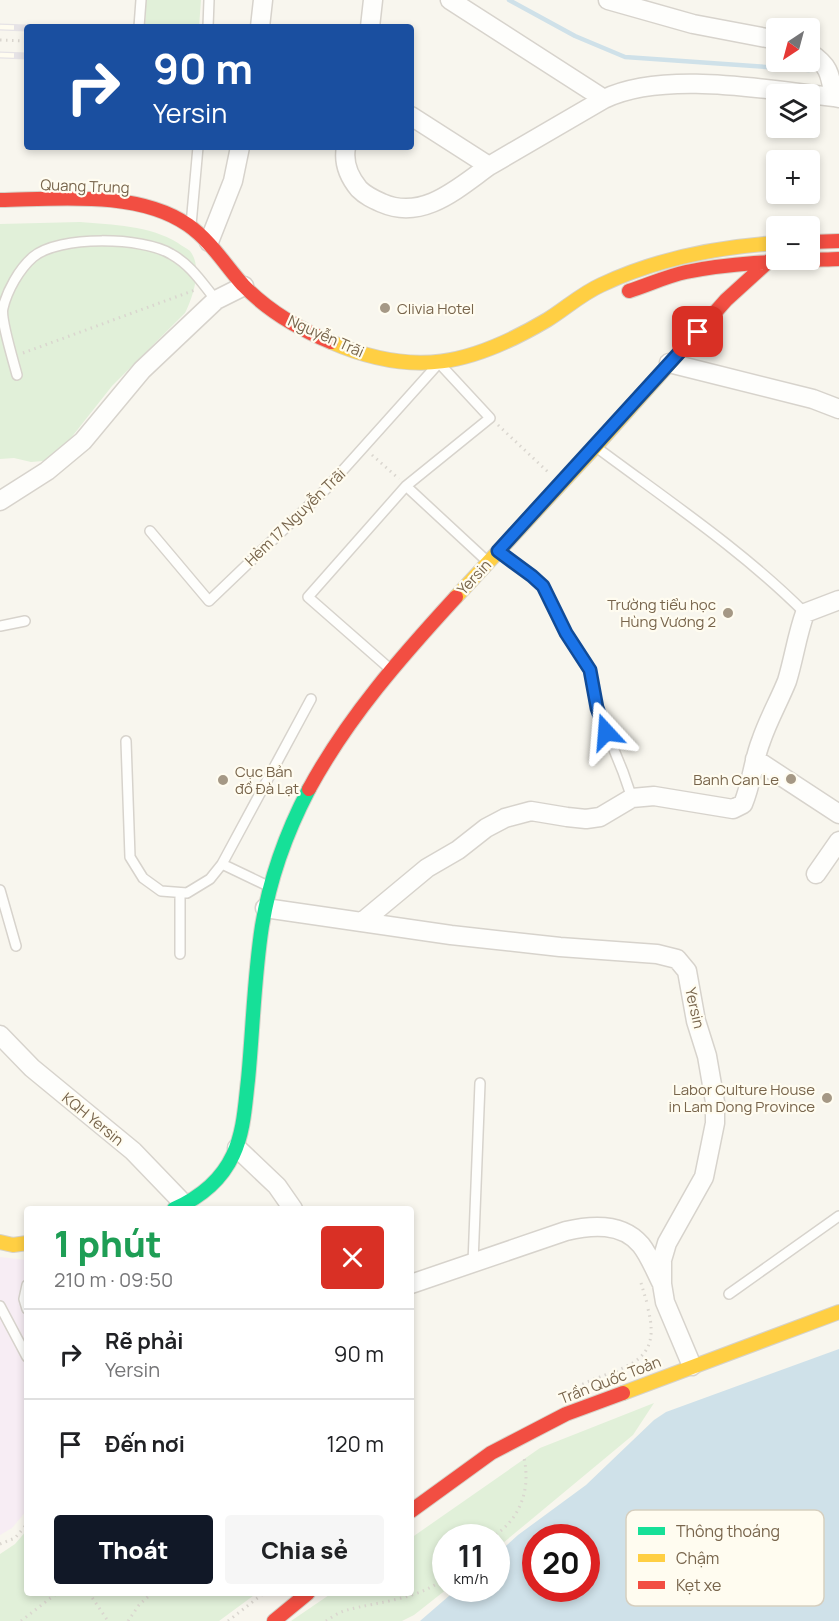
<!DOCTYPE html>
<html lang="vi">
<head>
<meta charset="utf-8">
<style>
	:root { --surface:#fff; --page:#f6f6f6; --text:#202124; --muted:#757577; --line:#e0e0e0; --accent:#111827 }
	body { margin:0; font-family:Manrope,sans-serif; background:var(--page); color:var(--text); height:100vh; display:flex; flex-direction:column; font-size:22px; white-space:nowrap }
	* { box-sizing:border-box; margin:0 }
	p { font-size:20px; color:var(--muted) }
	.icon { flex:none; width:33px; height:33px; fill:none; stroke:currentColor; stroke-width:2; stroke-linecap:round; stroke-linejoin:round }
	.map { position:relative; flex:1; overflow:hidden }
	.side { position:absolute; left:24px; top:1206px; width:390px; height:390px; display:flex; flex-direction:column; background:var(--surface); border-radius:6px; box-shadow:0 3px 9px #0003 }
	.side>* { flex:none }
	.guide { position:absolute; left:24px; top:24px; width:390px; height:126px; border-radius:6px; box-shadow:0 3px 9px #0003; background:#1a4fa0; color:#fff; overflow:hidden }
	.needle { width:39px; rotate:216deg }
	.tools { position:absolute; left:766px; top:18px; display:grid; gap:12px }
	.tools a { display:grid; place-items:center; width:54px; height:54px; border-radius:6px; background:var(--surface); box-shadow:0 3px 9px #0003; font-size:30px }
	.speed { position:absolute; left:432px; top:1524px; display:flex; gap:12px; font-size:30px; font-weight:700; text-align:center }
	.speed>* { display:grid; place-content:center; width:78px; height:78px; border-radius:50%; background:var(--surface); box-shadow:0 3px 9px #0003; line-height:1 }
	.speed small { font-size:15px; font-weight:400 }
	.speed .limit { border:9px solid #d22; background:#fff; color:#111 }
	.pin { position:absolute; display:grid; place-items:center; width:51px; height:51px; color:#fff; margin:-26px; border-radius:12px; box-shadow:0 3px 9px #0006 }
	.me { position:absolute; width:66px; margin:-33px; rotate:341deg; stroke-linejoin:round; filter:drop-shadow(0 0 4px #0008) }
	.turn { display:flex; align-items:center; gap:21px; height:126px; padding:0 30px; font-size:27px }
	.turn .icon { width:78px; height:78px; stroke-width:2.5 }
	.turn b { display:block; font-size:42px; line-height:51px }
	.round { display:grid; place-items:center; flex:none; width:63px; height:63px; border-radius:6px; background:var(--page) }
	.head { display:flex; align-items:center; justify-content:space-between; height:102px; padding:0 30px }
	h1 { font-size:36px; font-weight:800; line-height:45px; color:#1e9e55 }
	.action { display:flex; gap:12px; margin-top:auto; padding:12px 30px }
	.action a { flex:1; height:69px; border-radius:6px; background:var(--accent); color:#fff; font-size:24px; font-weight:800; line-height:69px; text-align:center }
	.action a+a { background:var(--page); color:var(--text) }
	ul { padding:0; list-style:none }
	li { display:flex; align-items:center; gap:18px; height:90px; padding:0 30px; border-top:2px solid var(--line) }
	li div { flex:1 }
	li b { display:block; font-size:22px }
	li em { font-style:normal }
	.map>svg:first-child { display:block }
	.education { fill:#f7edf4 }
	.green { fill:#e1f0d9 }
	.water { fill:#cfe1e9; fill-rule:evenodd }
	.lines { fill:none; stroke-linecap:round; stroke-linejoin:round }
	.stream { stroke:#cfe1e9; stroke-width:4.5 }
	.lane-casing { stroke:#d7d3cc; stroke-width:12 }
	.street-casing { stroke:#d7d3cc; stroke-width:21 }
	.fast-casing { stroke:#d6d2c8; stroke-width:16 }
	.slow-casing { stroke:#d6d2c8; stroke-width:16 }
	.jam-casing { stroke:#d6d2c8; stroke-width:16 }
	.path { stroke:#dad6cf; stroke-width:3; stroke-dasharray:1.5 4.5; stroke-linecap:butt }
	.lane { stroke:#fefefc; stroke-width:9 }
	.street { stroke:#fefefc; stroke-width:18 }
	.fast { stroke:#16e098; stroke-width:14 }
	.slow { stroke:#ffcf43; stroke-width:14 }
	.jam { stroke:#f24e42; stroke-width:14 }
	.rail-casing { stroke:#e6e3e6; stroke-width:7 }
	.rail { stroke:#fffcf0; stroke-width:4.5; stroke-dasharray:14; stroke-linecap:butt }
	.route-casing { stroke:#114b97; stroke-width:15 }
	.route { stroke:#1a73e8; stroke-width:10 }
	.poi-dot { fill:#a59885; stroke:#fffcf0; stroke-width:2 }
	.labels { text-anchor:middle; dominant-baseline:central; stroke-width:4.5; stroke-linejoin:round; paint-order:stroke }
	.street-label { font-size:15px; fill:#78654c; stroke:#fffcf0 }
	.poi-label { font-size:15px; fill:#78654c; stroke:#fffcf0; text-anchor:end }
	.key { fill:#fffcf0; stroke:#d6cfbf; stroke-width:1.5 }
	.key-label { font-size:16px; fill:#78654c }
</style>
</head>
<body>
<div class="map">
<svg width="839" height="1621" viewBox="0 0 839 1621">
	<rect width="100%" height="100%" fill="#f8f6ee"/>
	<!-- education -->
	<path class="education" d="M 0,1257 L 27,1260 L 27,1510 L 12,1528 L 0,1535 Z"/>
	<!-- green -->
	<path class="green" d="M 146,0 L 201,0 L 199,27 L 145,27 Z
		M 80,222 C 113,225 149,225 178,243 C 181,246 187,248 190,251 C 203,267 193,297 185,313 L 112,386 L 67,443 L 56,452 L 43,461 L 31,462 L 14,458 L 0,459 L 0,224 Z
		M 654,1403 L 633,1435 L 497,1548 L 496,1538 L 446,1538 L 447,1589 L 414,1615 L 402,1621 L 291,1621 L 332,1593 L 411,1593 L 411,1538 L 540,1448 Z
		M 27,1530 L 27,1593 L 257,1593 L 219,1621 L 0,1621 L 0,1554 L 15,1544 Z"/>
	<!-- water -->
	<path class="water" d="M 839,1349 L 839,1621 L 420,1621 L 457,1589 L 496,1588 L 497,1554 L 518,1535 L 586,1485 L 654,1420 L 666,1412 ZM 536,1538 L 586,1538 L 586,1588 L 536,1588 Z"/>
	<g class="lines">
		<!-- stream -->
		<path class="stream" d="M 509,0 L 575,36 L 625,57 L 809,70"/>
		<!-- lane casing -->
		<g class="lane-casing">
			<path id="lane" d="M 139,27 L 141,0
				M 208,27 L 209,0
				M 191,225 L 198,147
				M 17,375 C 14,363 0,318 3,308 C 7,291 19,269 33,257 C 59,235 143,237 171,254 C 191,265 202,283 216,300
				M 596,447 C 667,500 742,550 805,613
				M 406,486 L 488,562
				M 150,531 L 209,601 L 326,489 L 439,363 L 490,418 L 406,486 L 308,597 L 389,668
				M 498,551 L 532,576 L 543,587 L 566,633 L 589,670 L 597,708 L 623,772 L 632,798
				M 0,626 L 25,621
				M 126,741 L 130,857 L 143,878 L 161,891 L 187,893 L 210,879 L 222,864 L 268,886
				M 222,864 L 311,699
				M 0,890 L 16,946
				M 180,954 L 180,893
				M 473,1263 L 480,1083
				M 27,1285 L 24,1299 L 27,1309
				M 729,1294 L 839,1216
				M 0,1306 L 27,1357"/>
		</g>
		<!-- street casing -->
		<g class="street-casing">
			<path id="street" d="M 450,0 L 604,99 C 664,70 767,90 834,97
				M 608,0 L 693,24 L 777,40
				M 260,27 L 263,0
				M 370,27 L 373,0
				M 810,53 C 830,66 830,75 834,97 L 839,98
				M 411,116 L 489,166 L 604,99
				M 346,147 C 343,163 349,177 359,189 C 366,196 373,199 382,203 C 423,221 458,188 489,166
				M 209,242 L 233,181 L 240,147
				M 669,363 L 813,399 L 839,409
				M 0,501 L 47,471 L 83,441 L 142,370 L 216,300 L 244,286
				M 755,759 L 839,814
				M 816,874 L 839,841
				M 265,908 L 451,935 L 560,947 L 657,954 L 677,959 L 687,971 L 696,1021 L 707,1056 L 715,1102 L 715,1123 L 704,1177 L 667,1243 L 662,1260 L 662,1284 L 665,1302 L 692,1366
				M 362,922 L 427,868 L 458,850 L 486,828 L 505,818 L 531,811 L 567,817 L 586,819 L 600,817 L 632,798 L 654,796 L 733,809 L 743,804 C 752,783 753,761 761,741 C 768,720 779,701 787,681 C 794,658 797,635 805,613 L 839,600
				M 0,1035 L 32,1068 L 133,1151 L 185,1205
				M 237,1148 L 277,1186 L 293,1209
				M 411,1284 L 566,1231 C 591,1225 622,1222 641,1245 C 649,1255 655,1270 661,1282"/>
		</g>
		<!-- fast casing -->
		<g class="fast-casing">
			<path id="fast" d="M 174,1209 C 199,1198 221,1181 233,1155 C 244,1132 245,1105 248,1080 C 253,1029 254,977 262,926 C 270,877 286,833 309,789"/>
		</g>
		<!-- slow casing -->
		<g class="slow-casing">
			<path id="slow" d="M 331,342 C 414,378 471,365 547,320 C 565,309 581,294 601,285 C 656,259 716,247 777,243
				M 456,597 L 595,447 L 681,351
				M 0,1242 L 13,1245 L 27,1243
				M 623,1393 L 839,1312"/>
		</g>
		<!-- jam casing -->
		<g class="jam-casing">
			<path id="jam" d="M 0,200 C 58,199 138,190 188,225 C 211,241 225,265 243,285 C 267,310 299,329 331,342
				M 810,242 L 839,241
				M 629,291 C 648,285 667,276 686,272 C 736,262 788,261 839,259
				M 681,351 L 726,300 L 769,261 L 777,257
				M 309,789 C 348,717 401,657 456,597
				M 411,1511 L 491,1453 L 566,1414 L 623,1393
				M 274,1621 L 308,1593"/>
		</g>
		<!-- path -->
		<path class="path" d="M 0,40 L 27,41
			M 23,353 L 195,290
			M 498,425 L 548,472
			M 372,455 L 399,479
			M 641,1283 L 647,1303
			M 577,1387 C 616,1366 664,1369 648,1309
			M 491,1538 C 520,1520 531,1490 524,1458
			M 0,1544 L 15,1538 L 27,1524
			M 89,1593 L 108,1621
			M 21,1621 L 57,1593
			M 128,1621 L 139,1605 L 152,1593
			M 228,1621 L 264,1593
			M 326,1621 C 332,1617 339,1612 347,1610 C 376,1602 424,1599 446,1576"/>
		<!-- lane -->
		<use href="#lane" class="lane"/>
		<!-- street -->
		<use href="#street" class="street"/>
		<!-- fast -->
		<use href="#fast" class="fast"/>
		<!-- slow -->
		<use href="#slow" class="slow"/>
		<!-- jam -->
		<use href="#jam" class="jam"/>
		<!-- rail casing -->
		<g class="rail-casing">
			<path id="rail" d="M 0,27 L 27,28
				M 0,55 L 27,56"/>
		</g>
		<!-- rail -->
		<use href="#rail" class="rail"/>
	</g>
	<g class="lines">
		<!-- route casing -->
		<g class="route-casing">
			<path id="route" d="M 606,732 L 597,708 L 590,670 L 566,633 L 543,586 L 532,576 L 498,551 L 698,332"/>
		</g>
		<!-- route -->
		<use href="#route" class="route"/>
	</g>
	<!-- markers -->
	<g class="poi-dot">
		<circle cx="385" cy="308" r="6"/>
		<circle cx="728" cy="613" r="6"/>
		<circle cx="791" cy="779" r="6"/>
		<circle cx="223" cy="780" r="6"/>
		<circle cx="827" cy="1098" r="6"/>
	</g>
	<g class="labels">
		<!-- street labels -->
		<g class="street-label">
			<text transform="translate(85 186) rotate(2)">Quang Trung</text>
			<text transform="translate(326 336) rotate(24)">Nguyễn Trãi</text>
			<text transform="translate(295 517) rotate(-44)">Hẻm 17 Nguyễn Trãi</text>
			<text transform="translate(474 577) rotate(-47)">Yersin</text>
			<text transform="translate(695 1008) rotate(77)">Yersin</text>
			<text transform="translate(93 1119) rotate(39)">KQH Yersin</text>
			<text transform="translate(610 1380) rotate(-21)">Trần Quốc Toản</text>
		</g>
		<!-- poi labels -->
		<g class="poi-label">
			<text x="397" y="308" text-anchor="start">Clivia Hotel</text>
			<text x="716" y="604">Trường tiểu học<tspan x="716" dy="17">Hùng Vương 2</tspan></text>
			<text x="235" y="771" text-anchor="start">Cục Bản<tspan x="235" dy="17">đồ Đà Lạt</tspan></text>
			<text x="779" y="779">Banh Can Le</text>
			<text x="815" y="1089">Labor Culture House<tspan x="815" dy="17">in Lam Dong Province</tspan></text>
		</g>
	</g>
	<!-- legend -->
	<rect x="626" y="1510" width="198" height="96" rx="9" class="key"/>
	<rect x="638" y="1527" width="27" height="8" fill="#16e098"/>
	<rect x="638" y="1554" width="27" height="8" fill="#ffcf43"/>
	<rect x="638" y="1581" width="27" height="8" fill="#f24e42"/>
	<g class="key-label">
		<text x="676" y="1537">Thông thoáng</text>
		<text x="676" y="1564">Chậm</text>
		<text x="676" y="1591">Kẹt xe</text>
	</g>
</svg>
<div class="tools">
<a><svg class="needle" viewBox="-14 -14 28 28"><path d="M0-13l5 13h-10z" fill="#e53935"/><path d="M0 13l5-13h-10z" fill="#757577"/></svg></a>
<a><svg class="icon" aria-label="layers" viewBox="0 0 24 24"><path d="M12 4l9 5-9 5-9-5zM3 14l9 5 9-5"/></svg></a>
<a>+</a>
<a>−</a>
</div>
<div class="speed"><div>11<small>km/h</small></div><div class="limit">20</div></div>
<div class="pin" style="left:698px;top:332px;background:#d93025"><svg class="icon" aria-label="arrive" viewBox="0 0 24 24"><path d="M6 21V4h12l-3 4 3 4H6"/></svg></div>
<svg class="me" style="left:606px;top:732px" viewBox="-20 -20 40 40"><path d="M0-17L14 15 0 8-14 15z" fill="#1a73e8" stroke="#fff" stroke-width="4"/></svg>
<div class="guide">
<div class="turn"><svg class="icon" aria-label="right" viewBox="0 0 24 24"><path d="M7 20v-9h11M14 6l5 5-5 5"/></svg><div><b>90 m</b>Yersin</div></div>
</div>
<section class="side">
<div class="head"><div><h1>1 phút</h1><p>210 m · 09:50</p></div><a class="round" style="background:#d93025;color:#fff"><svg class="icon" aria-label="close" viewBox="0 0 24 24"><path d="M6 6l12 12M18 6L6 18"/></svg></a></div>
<ul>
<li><svg class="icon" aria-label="right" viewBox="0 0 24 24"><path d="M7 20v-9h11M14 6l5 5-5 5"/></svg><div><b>Rẽ phải</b><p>Yersin</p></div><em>90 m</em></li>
<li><svg class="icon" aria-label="arrive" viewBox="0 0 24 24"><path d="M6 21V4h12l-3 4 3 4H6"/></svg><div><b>Đến nơi</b></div><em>120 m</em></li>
</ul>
<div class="action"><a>Thoát</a><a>Chia sẻ</a></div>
</section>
</div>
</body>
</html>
